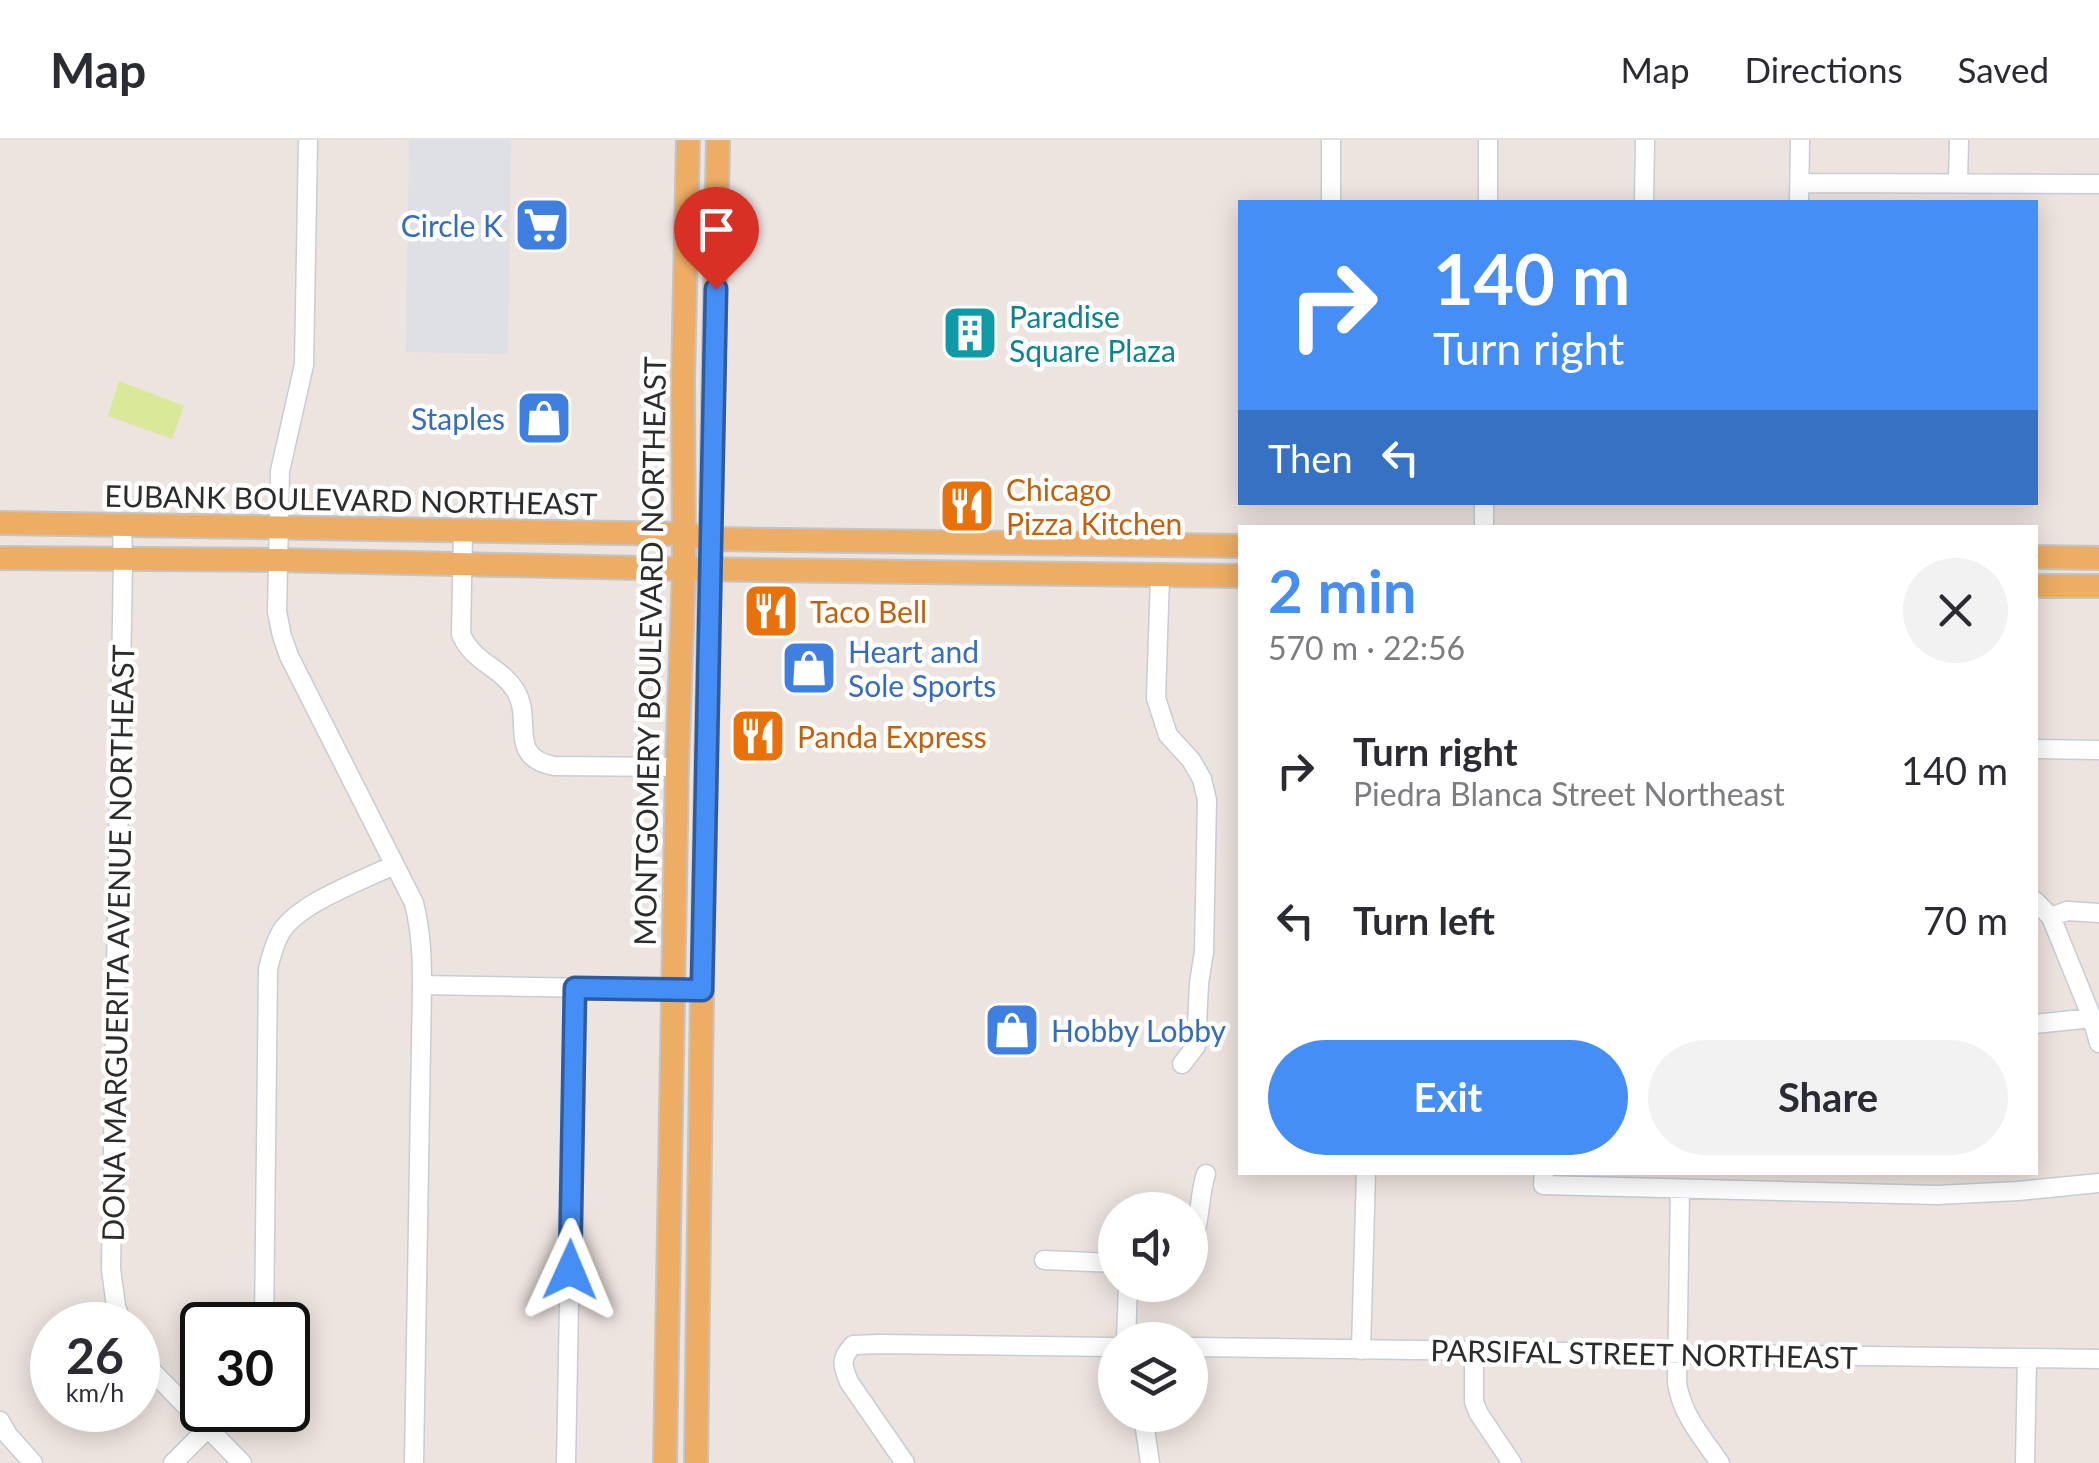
<!DOCTYPE html>
<html lang="en">
<head>
<meta charset="utf-8">
<style>
	:root { --surface:#fff; --page:#f2f2f3; --text:#2b2b33; --muted:#7c7c81; --line:#e1e1e2; --accent:#448ef5 }
	body { margin:0; font-family:Lato,sans-serif; background:var(--page); color:var(--text); height:100vh; display:flex; flex-direction:column; font-size:38px; white-space:nowrap }
	* { box-sizing:border-box; margin:0 }
	p { font-size:32px; color:var(--muted) }
	.icon { flex:none; width:55px; height:55px; fill:none; stroke:currentColor; stroke-width:2; stroke-linecap:round; stroke-linejoin:round }
	.map { position:relative; flex:1; overflow:hidden }
	.side { position:absolute; left:1238px; top:385px; width:800px; height:650px; display:flex; flex-direction:column; background:var(--surface); border-radius:0px; box-shadow:0 5px 25px #0003 }
	.side>* { flex:none }
	.top-card { position:absolute; left:1238px; top:60px; width:800px; height:305px; border-radius:0px; box-shadow:0 5px 25px #0003; background:#448ef5; color:#fff; overflow:hidden }
	.fabs { position:absolute; left:1098px; top:1052px; display:grid; gap:20px }
	.fabs a { display:grid; place-items:center; width:110px; height:110px; border-radius:50%; background:var(--surface); box-shadow:0 5px 25px #0003; font-size:50px }
	.speed { position:absolute; left:30px; top:1162px; display:flex; gap:20px; font-size:50px; font-weight:700; text-align:center }
	.speed>* { display:grid; place-content:center; width:130px; height:130px; border-radius:50%; background:var(--surface); box-shadow:0 5px 25px #0003; line-height:1 }
	.speed small { font-size:25px; font-weight:400 }
	.speed .limit { border:5px solid #111; border-radius:15px; background:#fff; color:#111 }
	.pin { position:absolute; display:grid; place-items:center; width:85px; height:85px; color:#fff; margin:-102px -42px; border-radius:50% 50% 50% 0; rotate:-45deg; box-shadow:0 0 10px #0007 }
	.pin .icon { rotate:45deg }
	.me { position:absolute; width:110px; margin:-55px; rotate:1deg; stroke-linejoin:round; filter:drop-shadow(0 0 8px #0008) }
	.turn { display:flex; align-items:center; gap:35px; height:210px; padding:0 30px; font-size:45px }
	.turn .icon { width:130px; height:130px; stroke-width:2.5 }
	.turn b { display:block; font-size:70px; line-height:85px }
	.then { display:flex; align-items:center; height:95px; padding:0 30px; background:#0003; gap:20px; font-size:38px }
	.round { display:grid; place-items:center; flex:none; width:105px; height:105px; border-radius:52px; background:var(--page) }
	.head { display:flex; align-items:center; justify-content:space-between; height:170px; padding:0 30px }
	h1 { font-size:60px; font-weight:700; line-height:75px; color:var(--accent) }
	.primary-button { display:flex; gap:20px; margin-top:auto; padding:20px 30px }
	.primary-button a { flex:1; height:115px; border-radius:60px; background:var(--accent); color:#fff; font-size:40px; font-weight:700; line-height:115px; text-align:center }
	.primary-button a+a { background:var(--page); color:var(--text) }
	ul { padding:0; list-style:none }
	li { display:flex; align-items:center; gap:30px; height:150px; padding:0 30px }
	li div { flex:1 }
	li b { display:block; font-size:38px }
	li em { font-style:normal }
	header { display:flex; align-items:center; gap:60px; box-sizing:border-box; height:140px; padding:0 50px; background:var(--surface); border-bottom:2px solid var(--line) }
	header strong { font-size:48px }
	nav { display:flex; gap:55px; margin-inline-start:auto; font-size:35px }
	.map>svg:first-child { display:block }
	.industrial { fill:#dfdfe6 }
	.pitch { fill:#d9e999 }
	.lines { fill:none; stroke-linecap:round; stroke-linejoin:round }
	.minor-casing { stroke:#c7cdd5; stroke-width:21 }
	.major-casing { stroke:#c4c4c4; stroke-width:26 }
	.minor { stroke:#fff; stroke-width:18 }
	.major { stroke:#edad64; stroke-width:22 }
	.route-casing { stroke:#2c5c9f; stroke-width:25 }
	.route { stroke:#448ef5; stroke-width:18 }
	.labels { text-anchor:middle; dominant-baseline:central; stroke-width:9; stroke-linejoin:round; paint-order:stroke }
	.shop-label { font-size:30px; fill:#366cbe; stroke:#fff; text-anchor:end }
	.culture-label { font-size:30px; fill:#0d838f; stroke:#fff; text-anchor:start }
	.food-label { font-size:30px; fill:#c56008; stroke:#fff; text-anchor:start }
	.street-label { font-size:30px; fill:#2c2c2c; stroke:#fff }
</style>
</head>
<body>
<header>
<strong>Map</strong>
<nav><a>Map</a><a>Directions</a><a>Saved</a></nav>
</header>
<div class="map">
<svg width="2099" height="1323" viewBox="0 0 2099 1323">
	<rect width="100%" height="100%" fill="#ede3df"/>
	<!-- industrial -->
	<path class="industrial" d="M 409,0 L 511,0 L 508,214 L 406,212 Z"/>
	<!-- pitch -->
	<path class="pitch" d="M 119,241 L 184,266 L 172,299 L 108,276 Z"/>
	<g class="lines">
		<!-- minor casing -->
		<g class="minor-casing">
			<path id="minor" d="M 308,0 L 304,225 L 280,331 L 277,472 L 282,496 L 289,516 L 414,763 C 421,791 422,816 422,845 L 414,1323
				M 1800,43 L 2099,44
				M 1958,43 L 1959,0
				M 1331,62 L 1331,0
				M 1488,62 L 1488,0
				M 1644,62 L 1645,0
				M 1799,62 L 1800,0
				M 122,385 L 123,420 L 111,1129 L 116,1166 L 122,1185
				M 1484,388 L 1484,362
				M 463,392 L 461,494 C 473,523 500,526 515,550 C 534,579 506,617 554,626 L 677,627
				M 1160,435 L 1156,558 L 1168,595 L 1191,620 L 1202,639 L 1207,660 L 1204,812 L 1199,843 L 1196,906 L 1182,924
				M 2035,609 L 2099,610
				M 2035,761 L 2051,777 L 2092,878 L 2099,903
				M 2051,777 L 2067,771 L 2099,773
				M 422,845 L 702,850
				M 2035,884 L 2092,878
				M 1544,1032 L 1543,1045 L 1937,1055 L 2018,1051 L 2099,1043
				M 1680,1049 L 1677,1243 C 1682,1275 1702,1297 1720,1323
				M 1190,1104 C 1202,1082 1198,1057 1206,1034
				M 1044,1120 L 1115,1123
				M 264,1185 L 268,829 C 271,816 274,804 281,792 C 299,763 363,740 394,725
				M 1126,1200 L 1128,1145
				M 1190,1207 L 2099,1219
				M 1361,1210 L 1366,1032
				M 1474,1211 L 1474,1262 L 1479,1274 L 1512,1323
				M 138,1213 L 148,1227 L 242,1323
				M 1143,1275 L 1150,1323
				M 0,1281 L 8,1295 L 33,1323
				M 173,1323 L 226,1270
				M 566,1323 L 575,849
				M 905,1323 L 849,1242 C 842,1225 840,1219 853,1205 L 879,1204 L 1115,1207
				M 2025,1323 L 2027,1218"/>
		</g>
		<!-- major casing -->
		<g class="major-casing">
			<path id="major" d="M 0,383 L 684,394 L 712,399 L 1240,406
				M 2035,417 L 2099,418
				M 0,418 L 277,420 L 684,429 L 1240,436
				M 2035,446 L 2099,446
				M 665,1323 L 677,627 L 684,429 L 683,240 L 688,0
				M 696,1323 L 702,850 L 718,0"/>
		</g>
		<!-- minor -->
		<use href="#minor" class="minor"/>
		<!-- major -->
		<use href="#major" class="major"/>
	</g>
	<g class="lines">
		<!-- route casing -->
		<g class="route-casing">
			<path id="route" d="M 570,1130 L 575,848 L 702,850 L 716,149"/>
		</g>
		<!-- route -->
		<use href="#route" class="route"/>
	</g>
	<!-- icons -->
	<defs>
		<g id="supermarket-square" transform="scale(2.875)"><rect x="-9" y="-9" width="18" height="18" rx="4" fill="#3f7fe0" stroke="#fff"/><path d="M-6-5.5h2.5l.6 2H6L4.5 2H-2.5L-4.4-4H-6ZM-1.5 3.2a1.3 1.3 0 1 0 .1 0ZM3 3.2a1.3 1.3 0 1 0 .1 0Z" fill="#fff"/></g>
		<g id="building-square" transform="scale(2.875)"><rect x="-9" y="-9" width="18" height="18" rx="4" fill="#0f9aa8" stroke="#fff"/><path d="M-4-6H4V6H1V3H-1V6H-4ZM-2.5-4.3h1.7v1.8h-1.7ZM.8-4.3h1.7v1.8H.8ZM-2.5-1h1.7V.8h-1.7ZM.8-1h1.7V.8H.8Z" fill="#fff"/></g>
		<g id="shop-square" transform="scale(2.875)"><rect x="-9" y="-9" width="18" height="18" rx="4" fill="#3f7fe0" stroke="#fff"/><path d="M-5-2.5h2.3a2.7 3.5 0 0 1 5.4 0H5L5.5 6h-11ZM-1.5-2.5h3a1.5 2.3 0 0 0-3 0Z" fill="#fff"/></g>
		<g id="restaurant-square" transform="scale(2.875)"><rect x="-9" y="-9" width="18" height="18" rx="4" fill="#e8710a" stroke="#fff"/><path d="M-5-6h1v4h1v-4h1v4h1v-4h1v5L-1.5 .5V6h-2V.5L-5-1ZM5-6V6H3V1.5H1.5Q1.5-4 5-6Z" fill="#fff"/></g>
	</defs>
	<g fill-rule="evenodd">
		<use href="#supermarket-square" x="542" y="85"/>
		<use href="#building-square" x="970" y="193"/>
		<use href="#shop-square" x="544" y="278"/>
		<use href="#restaurant-square" x="967" y="366"/>
		<use href="#restaurant-square" x="771" y="471"/>
		<use href="#shop-square" x="809" y="528"/>
		<use href="#restaurant-square" x="758" y="596"/>
		<use href="#shop-square" x="1012" y="890"/>
	</g>
	<g class="labels">
		<!-- shop labels -->
		<g class="shop-label">
			<text x="503" y="85">Circle K</text>
			<text x="505" y="278">Staples</text>
			<text x="848" y="511" text-anchor="start">Heart and<tspan x="848" dy="34">Sole Sports</tspan></text>
			<text x="1051" y="890" text-anchor="start">Hobby Lobby</text>
		</g>
		<!-- culture labels -->
		<g class="culture-label">
			<text x="1009" y="176">Paradise<tspan x="1009" dy="34">Square Plaza</tspan></text>
		</g>
		<!-- food labels -->
		<g class="food-label">
			<text x="1006" y="349">Chicago<tspan x="1006" dy="34">Pizza Kitchen</tspan></text>
			<text x="810" y="471">Taco Bell</text>
			<text x="797" y="596">Panda Express</text>
		</g>
		<!-- street labels -->
		<g class="street-label">
			<text transform="translate(351 359) rotate(1)">EUBANK BOULEVARD NORTHEAST</text>
			<text transform="translate(649 511) rotate(-89)">MONTGOMERY BOULEVARD NORTHEAST</text>
			<text transform="translate(117 803) rotate(-89)">DONA MARGUERITA AVENUE NORTHEAST</text>
			<text transform="translate(1644 1213) rotate(1)">PARSIFAL STREET NORTHEAST</text>
		</g>
	</g>
</svg>
<div class="fabs">
<a><svg class="icon" aria-label="sound" viewBox="0 0 24 24"><path d="M4 9h4l5-4v14l-5-4H4zM17 9q2 3 0 6"/></svg></a>
<a><svg class="icon" aria-label="layers" viewBox="0 0 24 24"><path d="M12 4l9 5-9 5-9-5zM3 14l9 5 9-5"/></svg></a>
</div>
<div class="speed"><div>26<small>km/h</small></div><div class="limit">30</div></div>
<div class="pin" style="left:716px;top:149px;background:#d93025"><svg class="icon" aria-label="arrive" viewBox="0 0 24 24"><path d="M6 21V4h12l-3 4 3 4H6"/></svg></div>
<svg class="me" style="left:570px;top:1130px" viewBox="-20 -20 40 40"><path d="M0-17L14 15 0 8-14 15z" fill="#448ef5" stroke="#fff" stroke-width="4"/></svg>
<div class="top-card">
<div class="turn"><svg class="icon" aria-label="right" viewBox="0 0 24 24"><path d="M7 20v-9h11M14 6l5 5-5 5"/></svg><div><b>140 m</b>Turn right</div></div>
<div class="then">Then<svg class="icon" aria-label="left" viewBox="0 0 24 24"><path d="M17 20v-9H6M10 6l-5 5 5 5"/></svg></div>
</div>
<section class="side">
<div class="head"><div><h1>2 min</h1><p>570 m · 22:56</p></div><a class="round"><svg class="icon" aria-label="close" viewBox="0 0 24 24"><path d="M6 6l12 12M18 6L6 18"/></svg></a></div>
<ul>
<li><svg class="icon" aria-label="right" viewBox="0 0 24 24"><path d="M7 20v-9h11M14 6l5 5-5 5"/></svg><div><b>Turn right</b><p>Piedra Blanca Street Northeast</p></div><em>140 m</em></li>
<li><svg class="icon" aria-label="left" viewBox="0 0 24 24"><path d="M17 20v-9H6M10 6l-5 5 5 5"/></svg><div><b>Turn left</b></div><em>70 m</em></li>
</ul>
<div class="primary-button"><a>Exit</a><a>Share</a></div>
</section>
</div>
</body>
</html>
